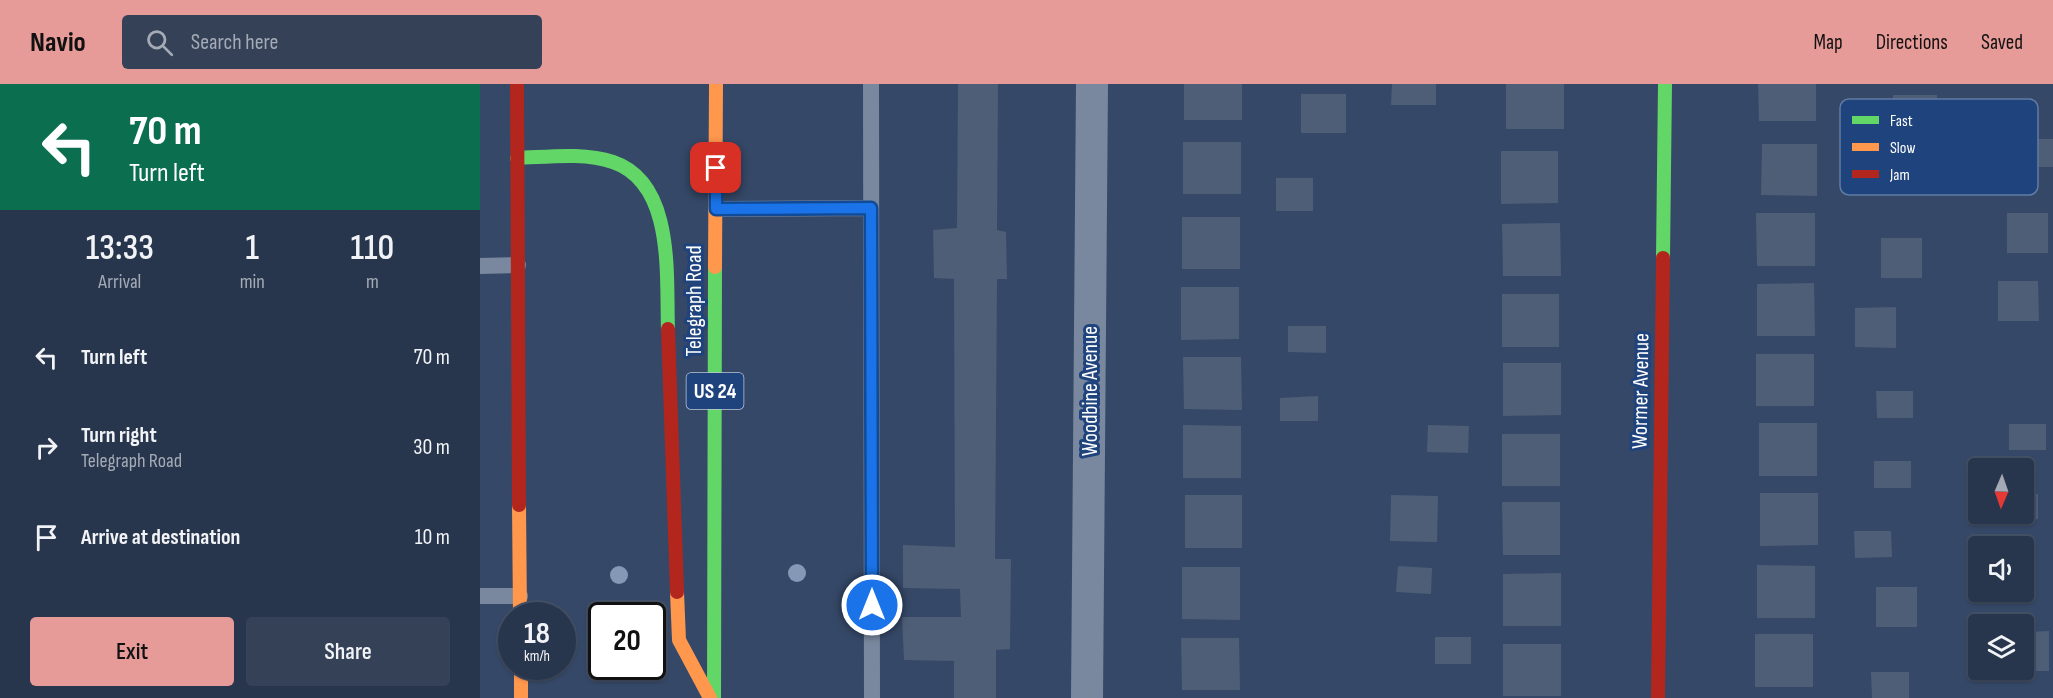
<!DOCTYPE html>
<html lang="en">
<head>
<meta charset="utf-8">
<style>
	:root { --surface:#28364d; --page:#344157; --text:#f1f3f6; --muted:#a5abb6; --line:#445065; --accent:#e69b98 }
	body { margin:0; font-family:"Sofia Sans Condensed",sans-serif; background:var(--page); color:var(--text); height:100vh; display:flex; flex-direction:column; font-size:22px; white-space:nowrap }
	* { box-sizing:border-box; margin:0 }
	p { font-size:20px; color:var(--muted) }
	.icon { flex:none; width:33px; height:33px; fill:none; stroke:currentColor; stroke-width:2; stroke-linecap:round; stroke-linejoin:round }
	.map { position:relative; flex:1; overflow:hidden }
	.sheet { display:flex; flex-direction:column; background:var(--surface); width:480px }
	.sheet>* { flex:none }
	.guide { background:#0b6e4f; color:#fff; overflow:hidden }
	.needle { width:39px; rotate:182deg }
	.buttons { position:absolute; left:1488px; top:374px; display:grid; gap:12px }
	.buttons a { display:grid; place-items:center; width:66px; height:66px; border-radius:6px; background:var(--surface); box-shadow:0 2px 4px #0004,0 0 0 2px var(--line); font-size:30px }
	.speed { position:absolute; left:18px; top:518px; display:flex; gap:12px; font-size:30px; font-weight:700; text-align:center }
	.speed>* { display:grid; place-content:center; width:78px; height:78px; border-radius:50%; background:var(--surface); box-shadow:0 2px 4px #0004,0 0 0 2px var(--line); line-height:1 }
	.speed small { font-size:15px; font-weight:400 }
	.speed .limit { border:3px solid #111; border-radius:9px; background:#fff; color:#111 }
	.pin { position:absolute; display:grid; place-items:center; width:51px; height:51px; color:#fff; margin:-26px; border-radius:12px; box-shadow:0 3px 9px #0006 }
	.me { position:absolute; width:66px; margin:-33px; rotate:0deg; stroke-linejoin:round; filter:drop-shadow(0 0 4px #0008) }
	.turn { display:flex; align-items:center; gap:21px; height:126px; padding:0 30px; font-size:27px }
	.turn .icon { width:78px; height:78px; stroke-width:2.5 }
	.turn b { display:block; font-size:42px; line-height:51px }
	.eta { display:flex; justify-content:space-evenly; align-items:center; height:102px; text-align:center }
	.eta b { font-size:36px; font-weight:600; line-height:42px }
	.action { display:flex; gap:12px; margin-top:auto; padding:12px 30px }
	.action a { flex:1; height:69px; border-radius:6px; background:var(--accent); color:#111; font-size:24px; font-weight:600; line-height:69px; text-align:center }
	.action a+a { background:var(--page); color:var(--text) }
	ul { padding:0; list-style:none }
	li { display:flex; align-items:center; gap:18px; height:90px; padding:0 30px }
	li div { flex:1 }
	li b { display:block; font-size:22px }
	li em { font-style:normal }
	header { display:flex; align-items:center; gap:36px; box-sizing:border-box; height:84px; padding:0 30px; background:var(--accent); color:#111 }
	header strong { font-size:28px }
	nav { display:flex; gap:33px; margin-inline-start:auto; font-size:21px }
	.search { width:420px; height:54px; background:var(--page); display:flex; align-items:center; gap:15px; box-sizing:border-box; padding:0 21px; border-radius:6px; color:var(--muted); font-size:22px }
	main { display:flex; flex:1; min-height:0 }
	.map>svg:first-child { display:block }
	.building { fill:#4e5e77 }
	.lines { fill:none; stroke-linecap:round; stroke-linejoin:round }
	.lane { stroke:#79889e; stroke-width:16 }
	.street { stroke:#79889e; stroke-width:32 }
	.fast { stroke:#63d668; stroke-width:14 }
	.slow { stroke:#ff974d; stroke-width:14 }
	.jam { stroke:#b3261e; stroke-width:14 }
	.tree { fill:#8598b5 }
	.route-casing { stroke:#114b97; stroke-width:15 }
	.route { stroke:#1a73e8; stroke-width:10 }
	.labels { text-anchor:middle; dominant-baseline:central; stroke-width:6; stroke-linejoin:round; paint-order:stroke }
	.shield { fill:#1f437d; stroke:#bcc7d8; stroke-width:1.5 }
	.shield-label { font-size:21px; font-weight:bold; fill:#fff }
	.street-label { font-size:22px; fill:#fff; stroke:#1f437d }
	.key { fill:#1f437d; stroke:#627ba4; stroke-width:1.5 }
	.key-label { font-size:16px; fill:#fff }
</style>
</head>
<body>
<header>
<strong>Navio</strong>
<div class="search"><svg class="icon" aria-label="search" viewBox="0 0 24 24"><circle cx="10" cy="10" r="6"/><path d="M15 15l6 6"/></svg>Search here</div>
<nav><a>Map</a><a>Directions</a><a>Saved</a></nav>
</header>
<main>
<section class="sheet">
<div class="guide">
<div class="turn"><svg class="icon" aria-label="left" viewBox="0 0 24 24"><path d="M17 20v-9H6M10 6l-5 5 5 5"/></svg><div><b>70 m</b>Turn left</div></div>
</div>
<div class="eta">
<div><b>13:33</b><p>Arrival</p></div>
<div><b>1</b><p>min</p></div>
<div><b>110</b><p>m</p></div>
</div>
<ul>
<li><svg class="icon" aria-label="left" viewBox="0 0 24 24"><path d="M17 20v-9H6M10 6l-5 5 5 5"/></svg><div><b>Turn left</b></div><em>70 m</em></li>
<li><svg class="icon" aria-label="right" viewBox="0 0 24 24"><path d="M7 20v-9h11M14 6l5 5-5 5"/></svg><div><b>Turn right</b><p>Telegraph Road</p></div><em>30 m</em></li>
<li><svg class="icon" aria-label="arrive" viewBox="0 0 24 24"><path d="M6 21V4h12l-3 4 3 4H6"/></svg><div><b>Arrive at destination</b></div><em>10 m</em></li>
</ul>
<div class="action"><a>Exit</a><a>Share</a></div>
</section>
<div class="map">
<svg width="1573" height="614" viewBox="0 0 1573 614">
	<rect width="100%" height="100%" fill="#354867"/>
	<!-- building -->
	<path class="building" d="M 478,0 L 518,0 L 517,146 L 526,148 L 527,195 L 517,195 L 515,475 L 531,475 L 530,565 L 516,566 L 516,614 L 474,614 L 474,577 L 424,576 L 422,533 L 481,533 L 480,505 L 423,504 L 423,461 L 475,463 L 474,195 L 454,194 L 453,146 L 477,144 Z
		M 704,0 L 762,0 L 762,36 L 704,36 Z
		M 912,0 L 956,0 L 956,21 L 911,21 Z
		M 1026,0 L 1084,0 L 1084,45 L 1026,45 Z
		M 1278,0 L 1336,0 L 1336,37 L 1279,37 Z
		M 821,10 L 866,10 L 866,49 L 821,49 Z
		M 1413,11 L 1457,11 L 1457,49 L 1413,49 Z
		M 1550,55 L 1573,55 L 1573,83 L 1550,83 Z
		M 703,58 L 761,58 L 761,110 L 703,110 Z
		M 1282,60 L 1337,60 L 1337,112 L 1281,111 Z
		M 1021,67 L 1078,67 L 1078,119 L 1021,120 Z
		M 796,94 L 833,94 L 833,127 L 796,127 Z
		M 1276,129 L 1335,129 L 1335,182 L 1277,182 Z
		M 1527,129 L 1568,129 L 1568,169 L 1527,169 Z
		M 702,133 L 760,133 L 760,185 L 702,185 Z
		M 1080,139 L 1081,192 L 1023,192 L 1022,140 Z
		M 1401,154 L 1442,154 L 1442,194 L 1401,194 Z
		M 1518,197 L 1558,197 L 1559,237 L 1518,237 Z
		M 1334,199 L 1335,252 L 1277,252 L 1277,200 Z
		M 701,203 L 759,203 L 759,255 L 701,256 Z
		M 1022,210 L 1079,210 L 1079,263 L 1022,263 Z
		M 1416,223 L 1416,264 L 1375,263 L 1375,224 Z
		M 808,242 L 846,242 L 846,269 L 808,268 Z
		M 1276,270 L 1334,270 L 1334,322 L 1276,322 Z
		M 703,273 L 761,273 L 762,326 L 704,325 Z
		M 1023,279 L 1081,279 L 1081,331 L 1023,332 Z
		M 1396,307 L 1433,307 L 1433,334 L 1397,334 Z
		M 838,312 L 838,337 L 800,337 L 800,314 Z
		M 1279,339 L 1337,339 L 1337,392 L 1279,392 Z
		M 1529,340 L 1566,340 L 1566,366 L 1529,366 Z
		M 703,341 L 761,342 L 761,394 L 703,394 Z
		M 948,341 L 989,342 L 988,369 L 947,368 Z
		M 1022,350 L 1080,350 L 1080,402 L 1022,402 Z
		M 1394,377 L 1431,377 L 1431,404 L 1394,404 Z
		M 1280,409 L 1338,409 L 1338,461 L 1280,462 Z
		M 1544,410 L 1558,410 L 1558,435 L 1524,436 L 1524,429 L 1544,429 Z
		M 705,411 L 762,411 L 762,464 L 705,464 Z
		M 911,411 L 958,412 L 957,458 L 910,457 Z
		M 1022,418 L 1080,418 L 1080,471 L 1023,471 Z
		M 1374,447 L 1411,447 L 1412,473 L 1375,474 Z
		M 1277,481 L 1335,482 L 1335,534 L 1277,534 Z
		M 918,482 L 952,484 L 951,510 L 916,508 Z
		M 702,483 L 760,483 L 760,536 L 702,535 Z
		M 1081,489 L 1081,542 L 1023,542 L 1023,490 Z
		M 1396,503 L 1437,503 L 1437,543 L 1396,543 Z
		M 1569,547 L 1569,587 L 1528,587 L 1528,585 L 1544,585 L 1544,548 Z
		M 1275,550 L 1333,550 L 1333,603 L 1275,603 Z
		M 955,553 L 991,553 L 991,580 L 955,580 Z
		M 701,554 L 759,554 L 760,606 L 702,606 Z
		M 1023,560 L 1081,560 L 1081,612 L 1023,612 Z
		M 1391,588 L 1429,588 L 1429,614 L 1392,614 Z"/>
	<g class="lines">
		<!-- lane -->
		<path class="lane" d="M 391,0 L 392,614
			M 236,125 L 391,124
			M 0,182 L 38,181
			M 0,512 L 40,512"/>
		<!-- street -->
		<path class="street" d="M 607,614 L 612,0"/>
		<!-- fast -->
		<path class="fast" d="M 37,74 C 68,73 103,68 133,78 C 195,99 186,192 188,245
			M 1183,174 L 1185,0
			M 234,614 L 235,183"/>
		<!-- slow -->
		<path class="slow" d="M 235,183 L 236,0
			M 39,421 L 40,531
			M 197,508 L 199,556 L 230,614
			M 41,582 L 41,614"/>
		<!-- jam -->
		<path class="jam" d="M 37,0 L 39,421
			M 188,245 L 197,508
			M 1178,614 L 1183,174"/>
	</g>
	<!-- trees -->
	<g class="tree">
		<circle cx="317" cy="489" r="9"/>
		<circle cx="139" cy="491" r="9"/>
	</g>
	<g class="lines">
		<!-- route casing -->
		<g class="route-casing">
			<path id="route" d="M 236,84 L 236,125 L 391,124 L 392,521"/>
		</g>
		<!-- route -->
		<use href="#route" class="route"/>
	</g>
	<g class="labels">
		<!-- shield labels -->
		<rect class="shield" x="206.5" y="289" width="57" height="36" rx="4.5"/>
		<g class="shield-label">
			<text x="235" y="307">US 24</text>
		</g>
		<!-- street labels -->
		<g class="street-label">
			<text transform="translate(214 217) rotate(-90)">Telegraph Road</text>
			<text transform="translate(610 307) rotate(-90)">Woodbine Avenue</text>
			<text transform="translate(1161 307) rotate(-89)">Wormer Avenue</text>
		</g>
	</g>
	<!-- legend -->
	<rect x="1360" y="15" width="198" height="96" rx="9" class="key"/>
	<rect x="1372" y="32" width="27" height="8" fill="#63d668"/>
	<rect x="1372" y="59" width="27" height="8" fill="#ff974d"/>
	<rect x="1372" y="86" width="27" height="8" fill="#b3261e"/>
	<g class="key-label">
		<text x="1410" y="42">Fast</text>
		<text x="1410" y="69">Slow</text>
		<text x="1410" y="96">Jam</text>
	</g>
</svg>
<div class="buttons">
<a><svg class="needle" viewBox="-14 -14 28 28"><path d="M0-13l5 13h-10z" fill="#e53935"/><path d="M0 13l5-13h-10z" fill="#a5abb6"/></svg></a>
<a><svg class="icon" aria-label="sound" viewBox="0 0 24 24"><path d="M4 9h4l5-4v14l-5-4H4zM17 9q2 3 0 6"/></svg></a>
<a><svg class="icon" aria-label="layers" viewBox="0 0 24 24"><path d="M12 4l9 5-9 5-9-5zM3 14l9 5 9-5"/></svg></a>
</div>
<div class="speed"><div>18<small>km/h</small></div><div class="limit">20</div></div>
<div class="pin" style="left:236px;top:84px;background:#d93025"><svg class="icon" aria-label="arrive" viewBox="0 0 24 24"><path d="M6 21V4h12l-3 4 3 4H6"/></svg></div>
<svg class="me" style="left:392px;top:521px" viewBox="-20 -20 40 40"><circle r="17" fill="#1a73e8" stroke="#fff" stroke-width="3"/><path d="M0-11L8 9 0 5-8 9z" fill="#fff"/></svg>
</div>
</main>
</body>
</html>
